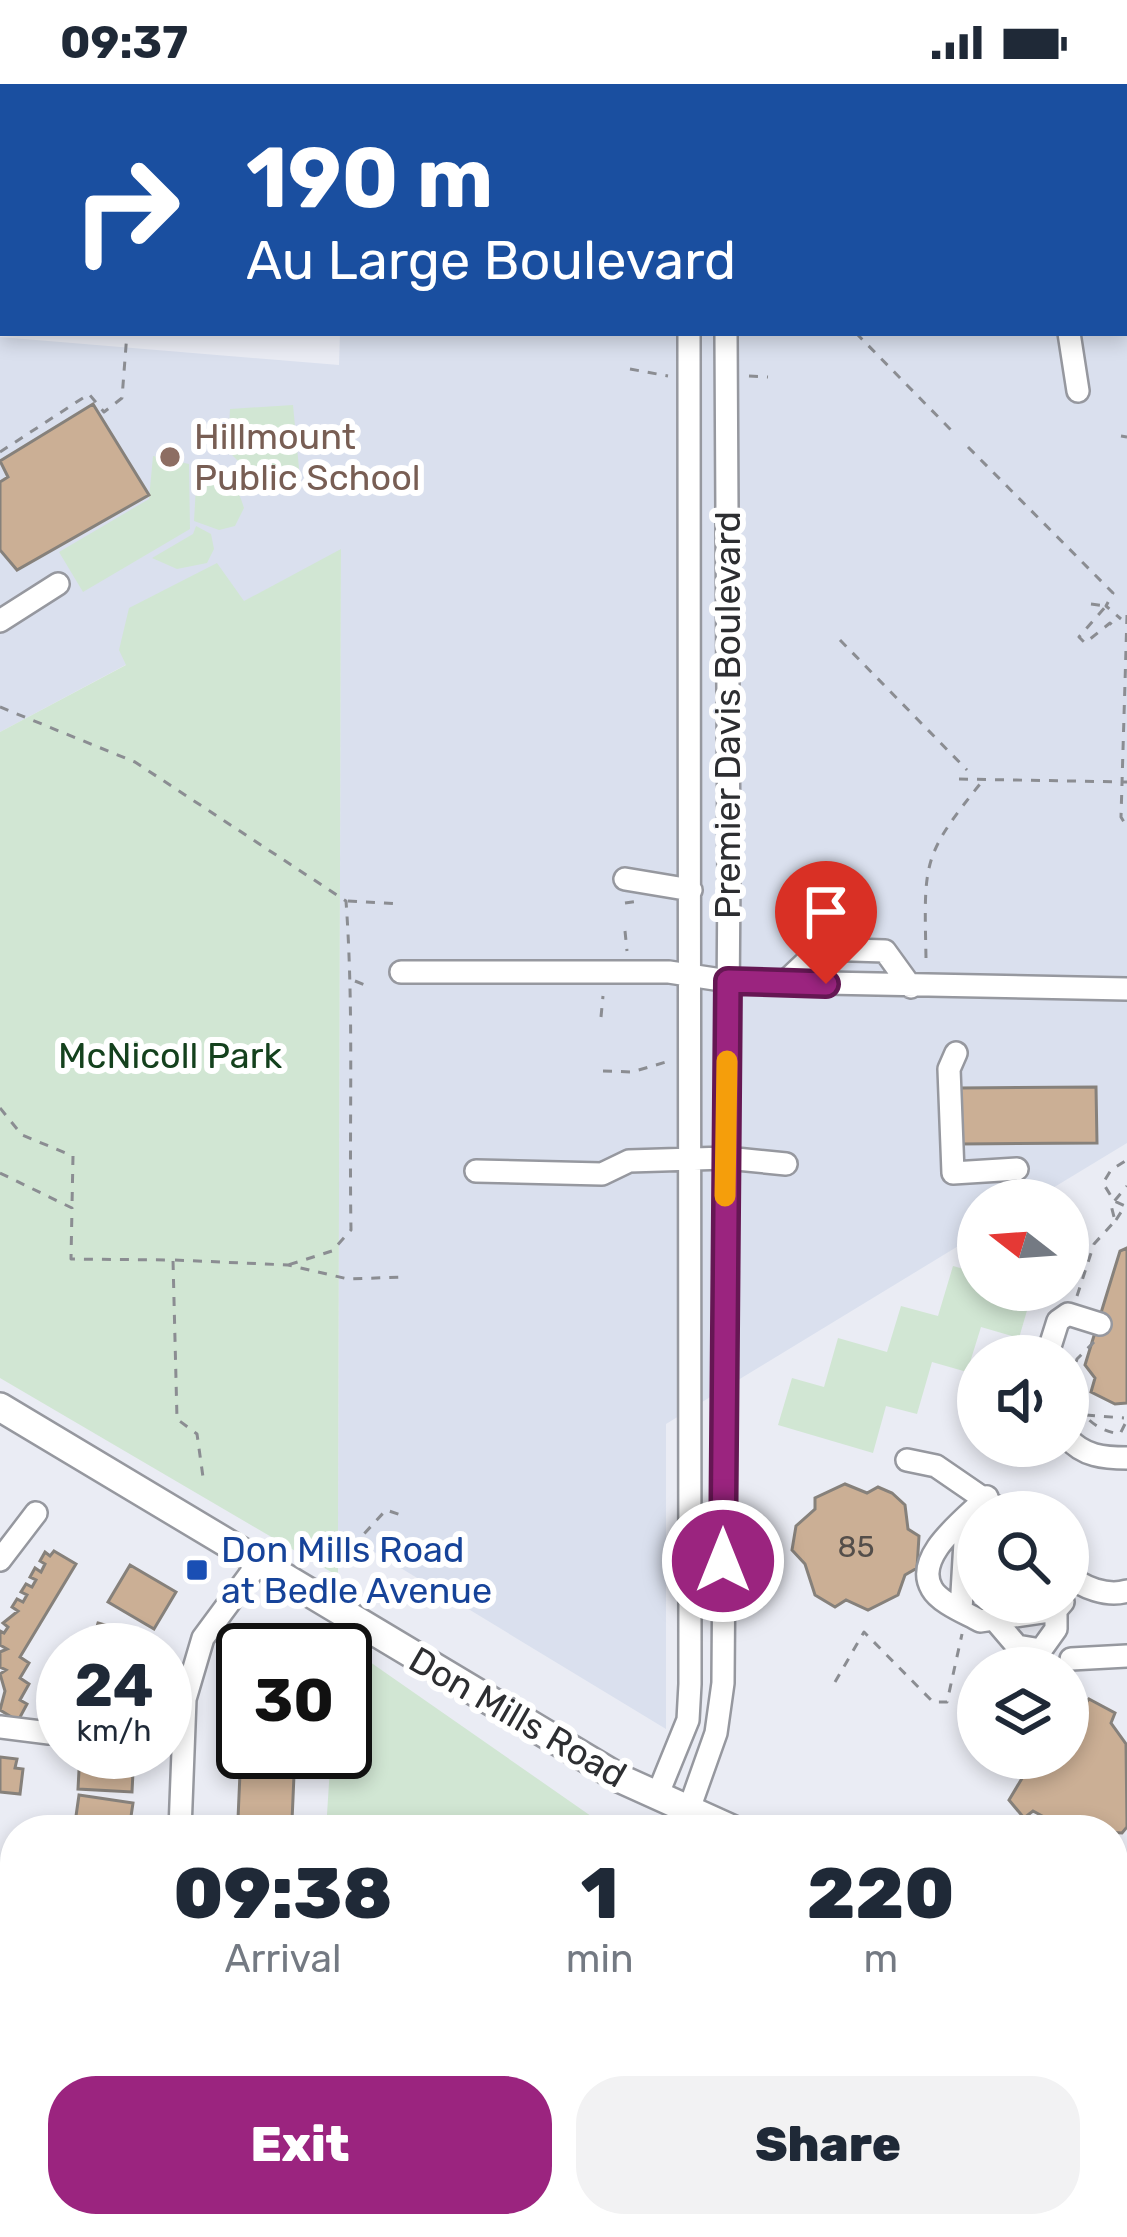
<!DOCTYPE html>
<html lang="en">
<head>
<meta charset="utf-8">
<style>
	:root { --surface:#fff; --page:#f2f2f3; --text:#1f2937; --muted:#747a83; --accent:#9b247f }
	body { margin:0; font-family:Rubik,sans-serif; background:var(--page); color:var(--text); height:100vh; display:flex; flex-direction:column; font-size:45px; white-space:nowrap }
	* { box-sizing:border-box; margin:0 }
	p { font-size:39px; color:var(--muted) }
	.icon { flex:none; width:66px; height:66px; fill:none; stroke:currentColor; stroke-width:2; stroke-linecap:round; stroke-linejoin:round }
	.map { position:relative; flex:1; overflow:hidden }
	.details { position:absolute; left:0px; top:1731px; width:1128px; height:423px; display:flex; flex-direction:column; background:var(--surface); border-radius:48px 48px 0 0; box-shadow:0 6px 18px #0003 }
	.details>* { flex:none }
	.hud { position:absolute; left:0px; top:0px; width:1128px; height:252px; box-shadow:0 6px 18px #0003; background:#1a4fa0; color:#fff; overflow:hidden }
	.needle { width:78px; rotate:287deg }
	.fabs { position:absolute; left:957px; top:1095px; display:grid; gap:24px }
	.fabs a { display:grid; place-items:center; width:132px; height:132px; border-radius:50%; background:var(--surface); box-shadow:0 6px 18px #0003; font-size:60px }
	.speed { position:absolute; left:36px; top:1539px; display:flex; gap:24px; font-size:60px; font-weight:700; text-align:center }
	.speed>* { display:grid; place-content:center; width:156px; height:156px; border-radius:50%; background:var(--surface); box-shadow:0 6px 18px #0003; line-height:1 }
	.speed small { font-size:30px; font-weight:400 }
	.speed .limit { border:6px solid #111; border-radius:18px; background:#fff; color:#111 }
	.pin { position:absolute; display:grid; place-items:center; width:102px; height:102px; color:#fff; margin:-123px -51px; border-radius:50% 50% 50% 0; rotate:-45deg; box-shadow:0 0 12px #0007 }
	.pin .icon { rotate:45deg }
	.me { position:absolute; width:132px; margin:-66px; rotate:0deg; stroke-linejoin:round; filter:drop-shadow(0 0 9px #0008) }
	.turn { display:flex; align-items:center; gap:42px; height:252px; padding:0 48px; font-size:54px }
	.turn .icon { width:156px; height:156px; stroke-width:2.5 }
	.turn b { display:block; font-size:84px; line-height:102px }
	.eta { display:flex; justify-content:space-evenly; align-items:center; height:204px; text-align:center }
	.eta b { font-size:72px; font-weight:800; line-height:84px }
	.primary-button { display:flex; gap:24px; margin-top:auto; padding:24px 48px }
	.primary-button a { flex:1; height:138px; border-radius:48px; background:var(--accent); color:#fff; font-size:48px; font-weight:800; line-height:138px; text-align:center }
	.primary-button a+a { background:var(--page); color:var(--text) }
	.status { display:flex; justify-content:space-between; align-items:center; height:84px; padding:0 60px; background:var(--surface); direction:ltr }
	.status svg { height:33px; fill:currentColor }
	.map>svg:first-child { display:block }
	.built { fill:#dae0ee }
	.green { fill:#d1e6d3 }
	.building { fill:#cbaf95; stroke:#86817b; stroke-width:3 }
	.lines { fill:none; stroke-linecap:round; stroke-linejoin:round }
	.minor-casing { stroke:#96989f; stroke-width:26 }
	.major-casing { stroke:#96989f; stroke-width:32 }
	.path { stroke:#8b8d92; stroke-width:3; stroke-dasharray:9 9; stroke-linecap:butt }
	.minor { stroke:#fff; stroke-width:21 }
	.major { stroke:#fff; stroke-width:27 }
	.route-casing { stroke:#651753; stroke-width:30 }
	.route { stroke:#9b247f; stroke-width:21 }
	.slow { stroke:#f59e0b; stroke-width:21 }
	.education-dot { fill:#8d6e63; stroke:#fff; stroke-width:4.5 }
	.transit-dot { fill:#1a4fb4; stroke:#fff; stroke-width:4.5 }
	.labels { text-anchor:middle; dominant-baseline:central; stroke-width:12; stroke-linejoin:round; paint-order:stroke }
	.number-label { font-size:30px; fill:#544e4a }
	.education-label { font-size:36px; fill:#785e54; stroke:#fff; text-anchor:start }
	.street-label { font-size:36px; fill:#2d2e31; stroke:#fff }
	.park-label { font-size:36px; fill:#14411d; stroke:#fff }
	.transit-label { font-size:36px; fill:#164399; stroke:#fff; text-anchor:start }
</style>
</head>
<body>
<div class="status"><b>09:37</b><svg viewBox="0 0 49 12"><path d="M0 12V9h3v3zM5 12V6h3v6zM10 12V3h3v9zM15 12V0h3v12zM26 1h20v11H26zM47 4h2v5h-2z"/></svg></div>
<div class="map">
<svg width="1127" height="2153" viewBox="0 0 1127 2153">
	<rect width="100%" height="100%" fill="#eaecf4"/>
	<!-- built -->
	<path class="built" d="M 342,0 L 1127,0 L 1127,1059 L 1033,1116 L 978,1116 L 978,1150 L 666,1340 L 666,1645 L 338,1446 L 341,466 L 0,648 L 0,253 L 339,281 L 340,249 L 1125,249 L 1125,3 Z"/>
	<!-- green -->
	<path class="green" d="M 293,321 L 300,395 L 255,394 L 228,367 L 230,325 Z
		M 153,372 L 189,380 L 190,445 L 83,508 L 59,468 L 149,415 Z
		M 197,384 C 224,387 236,396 244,424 L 235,442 L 219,446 L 194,437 Z
		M 196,442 L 211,450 L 214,465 L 207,479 L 177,485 L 152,474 L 193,450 Z
		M 341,465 L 338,1446 L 338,1492 L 0,1294 L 0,648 L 126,581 L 119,566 L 129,524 L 217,479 L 244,517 Z
		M 953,1182 L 978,1189 L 978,1206 L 1033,1206 L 1019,1254 L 981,1243 L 967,1288 L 932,1278 L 917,1330 L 886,1322 L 873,1369 L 778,1341 L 792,1294 L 824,1303 L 838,1254 L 887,1268 L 901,1222 L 938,1232 Z
		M 337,1555 L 611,1746 L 326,1746 L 331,1668 L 345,1668 L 345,1566 L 336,1566 Z
		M 1113,1912 L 1127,1916 L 1127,2153 L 1047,2153 L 929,2139 L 1113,2139 Z
		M 305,2139 L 649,2139 L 648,2153 L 304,2153 Z"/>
	<!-- building -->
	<path class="building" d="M 93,320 L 149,411 L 17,486 L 0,466 L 0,398 L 8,393 L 0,377 Z
		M 1096,1003 L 1097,1059 L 960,1060 L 960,1004 Z
		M 1127,1164 L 1127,1319 L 1115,1320 L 1091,1308 L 1095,1294 L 1085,1281 L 1120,1167 Z
		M 845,1400 L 867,1409 L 878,1403 L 892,1409 L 905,1421 L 908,1445 L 919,1452 L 917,1484 L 905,1491 L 898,1511 L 868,1526 L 846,1516 L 835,1523 L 815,1511 L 805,1480 L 792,1466 L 796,1442 L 815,1425 L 815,1414 Z
		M 54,1467 L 76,1480 L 20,1573 L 29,1579 L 20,1594 L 29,1600 L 20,1616 L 27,1620 L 18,1637 L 0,1626 L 5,1607 L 0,1590 L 6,1586 L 0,1583 L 0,1568 L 7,1565 L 0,1561 L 0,1547 L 4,1549 L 8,1543 L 3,1539 L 18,1527 L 12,1523 L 17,1515 L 23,1518 L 27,1511 L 21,1508 L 26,1500 L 32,1503 L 36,1496 L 30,1493 L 35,1484 L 41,1488 L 45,1480 L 40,1477 L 45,1468 L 50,1472 Z
		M 130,1481 L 176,1508 L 154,1545 L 108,1518 Z
		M 98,1539 L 150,1554 L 146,1566 L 90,1566 Z
		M 1089,1615 L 1115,1629 L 1111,1639 L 1126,1660 L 1127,1743 L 1122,1749 L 1068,1746 L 1033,1727 L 1024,1734 L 1009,1716 L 1033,1676 L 1068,1674 L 1068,1639 Z
		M 241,1635 L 243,1668 L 293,1668 L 292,1684 L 238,1680 Z
		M 80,1668 L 134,1668 L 132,1708 L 78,1705 Z
		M 0,1673 L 17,1675 L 15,1684 L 23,1685 L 20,1710 L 0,1708 Z
		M 240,1689 L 294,1691 L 292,1737 L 238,1735 Z
		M 79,1711 L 133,1719 L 129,1746 L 74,1746 Z
		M 0,1784 L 15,1786 L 15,1833 L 1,1831 Z
		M 0,1934 L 15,1936 L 15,2001 L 0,1999 Z
		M 246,2139 L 270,2139 L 280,2149 L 232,2153 Z"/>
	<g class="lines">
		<!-- minor casing -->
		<g class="minor-casing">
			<path id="minor" d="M 208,0 L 208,3
				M 690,1 L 724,1
				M 0,106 L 3,106
				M 1069,249 L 1078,307
				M 0,537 L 58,500
				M 625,795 L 691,806
				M 401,888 L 669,888 L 728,897 L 1127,905
				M 784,899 L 820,865 L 885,867 L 911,903
				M 956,969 L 949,985 L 953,1089 L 1017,1085
				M 476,1087 L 602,1090 L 629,1077 L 726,1074 L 786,1080
				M 1047,1272 L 1058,1237 L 1068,1230 L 1100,1240
				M 1068,1354 C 1083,1372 1104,1374 1127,1374
				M 907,1376 L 936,1382 L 1003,1428
				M 980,1428 L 987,1413 C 968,1433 912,1472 932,1505 C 940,1519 966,1529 980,1537 L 1056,1526 L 1063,1518
				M 0,1476 L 36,1429
				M 1068,1490 C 1082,1504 1108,1513 1127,1507
				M 961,1526 L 965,1458 L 977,1433
				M 994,1535 L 1017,1562 L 1041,1566 L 1056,1545 L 1056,1526
				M 1071,1575 L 1127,1572
				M 0,1643 L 49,1649
				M 657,1712 L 688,1636 L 690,1600 L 689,249
				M 688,1728 L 716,1649 L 723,1599 L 729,790 L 726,249
				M 180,1746 L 185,1615 L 203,1554 L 257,1481
				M 0,1877 L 15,1879"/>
		</g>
		<!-- major casing -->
		<g class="major-casing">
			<path id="major" d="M 0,1323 L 621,1695 L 734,1746
				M 1113,1878 L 1127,1882"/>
		</g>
		<!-- path -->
		<path class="path" d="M 1125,151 L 1127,149
			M 1125,242 L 1127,245
			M 856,249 L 953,348
			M 630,285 L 668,292
			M 749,292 L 768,293
			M 1121,352 L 1127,353
			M 968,363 L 1113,509 L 1106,522 L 1121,535
			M 0,368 L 89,310 L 104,328 L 122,314 L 127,249
			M 1091,520 L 1106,522 L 1079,553 L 1085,559 L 1110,539 L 1114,543
			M 1127,531 L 1121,733 L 1127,743
			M 840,556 L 967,686
			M 0,623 L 135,678 L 346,817 C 354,926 349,1036 351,1146 L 332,1167 L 288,1181
			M 959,695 L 1127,698
			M 348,817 L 400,820
			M 625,819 L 639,817
			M 625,847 L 627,867
			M 926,874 C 924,776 922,772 984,695
			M 355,897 L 370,903
			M 601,933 L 603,912
			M 603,987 L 632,988 L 666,978
			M 0,1024 L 22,1051 L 73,1072 L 72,1122
			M 0,1089 L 72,1124 L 71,1175 L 173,1176 L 177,1335 L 197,1350 L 203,1393
			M 1116,1136 L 1125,1122 L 1114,1117 L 1103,1099 L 1111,1086 L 1127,1076
			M 175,1176 L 288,1181 L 348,1195 L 402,1193
			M 1077,1212 L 1094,1160 L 1115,1137 L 1111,1121 L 1127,1102
			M 1094,1258 L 1077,1275 C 1066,1311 1081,1344 1120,1350 L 1127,1336
			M 1086,1331 L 1124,1334
			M 340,1476 L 386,1426 L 401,1431
			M 835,1598 L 864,1548 L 933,1618 L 947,1618 L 962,1550"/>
		<!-- minor -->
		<use href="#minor" class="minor"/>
		<!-- major -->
		<use href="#major" class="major"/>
	</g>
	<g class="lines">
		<!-- route casing -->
		<g class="route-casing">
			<path id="route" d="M 723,1477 L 728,897 L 826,900"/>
		</g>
		<!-- route -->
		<use href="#route" class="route"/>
		<!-- slow -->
		<path class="slow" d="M 725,1112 L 727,977"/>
	</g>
	<!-- markers -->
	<circle class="education-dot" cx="170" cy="373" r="12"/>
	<rect class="transit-dot" x="185" y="1474" width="24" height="24" rx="6"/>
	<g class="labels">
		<!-- number labels -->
		<g class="number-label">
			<text x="856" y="1463">85</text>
		</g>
		<!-- education labels -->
		<g class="education-label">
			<text x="194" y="352">Hillmount<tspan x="194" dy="41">Public School</tspan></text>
		</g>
		<!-- street labels -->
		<g class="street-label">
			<text transform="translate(727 631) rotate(-90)">Premier Davis Boulevard</text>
			<text transform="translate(518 1633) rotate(30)">Don Mills Road</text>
		</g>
		<!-- park labels -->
		<g class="park-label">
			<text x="170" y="971">McNicoll Park</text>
		</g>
		<!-- transit labels -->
		<g class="transit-label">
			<text x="221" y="1465">Don Mills Road<tspan x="221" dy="41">at Bedle Avenue</tspan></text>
		</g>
	</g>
</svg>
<div class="fabs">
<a><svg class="needle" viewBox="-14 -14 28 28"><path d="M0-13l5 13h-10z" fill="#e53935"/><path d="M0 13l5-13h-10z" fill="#747a83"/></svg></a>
<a><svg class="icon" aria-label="sound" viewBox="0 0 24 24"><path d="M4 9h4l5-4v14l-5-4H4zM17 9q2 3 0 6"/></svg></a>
<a><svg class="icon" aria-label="search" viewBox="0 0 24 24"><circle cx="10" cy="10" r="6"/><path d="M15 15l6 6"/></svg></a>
<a><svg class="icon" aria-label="layers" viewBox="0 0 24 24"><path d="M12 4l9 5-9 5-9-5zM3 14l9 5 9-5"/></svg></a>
</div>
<div class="speed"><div>24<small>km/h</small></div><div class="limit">30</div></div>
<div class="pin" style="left:826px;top:900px;background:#d93025"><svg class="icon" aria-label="arrive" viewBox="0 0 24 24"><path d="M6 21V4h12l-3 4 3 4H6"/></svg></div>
<svg class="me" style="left:723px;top:1477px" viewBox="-20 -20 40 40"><circle r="17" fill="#9b247f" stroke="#fff" stroke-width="3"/><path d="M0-11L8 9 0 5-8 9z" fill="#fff"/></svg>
<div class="hud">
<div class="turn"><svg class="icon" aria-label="right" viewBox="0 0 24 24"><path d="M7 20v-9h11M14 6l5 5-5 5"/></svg><div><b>190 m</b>Au Large Boulevard</div></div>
</div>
<section class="details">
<div class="eta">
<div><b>09:38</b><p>Arrival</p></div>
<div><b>1</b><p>min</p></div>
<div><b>220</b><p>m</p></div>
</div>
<div class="primary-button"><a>Exit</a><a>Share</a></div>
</section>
</div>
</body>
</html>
